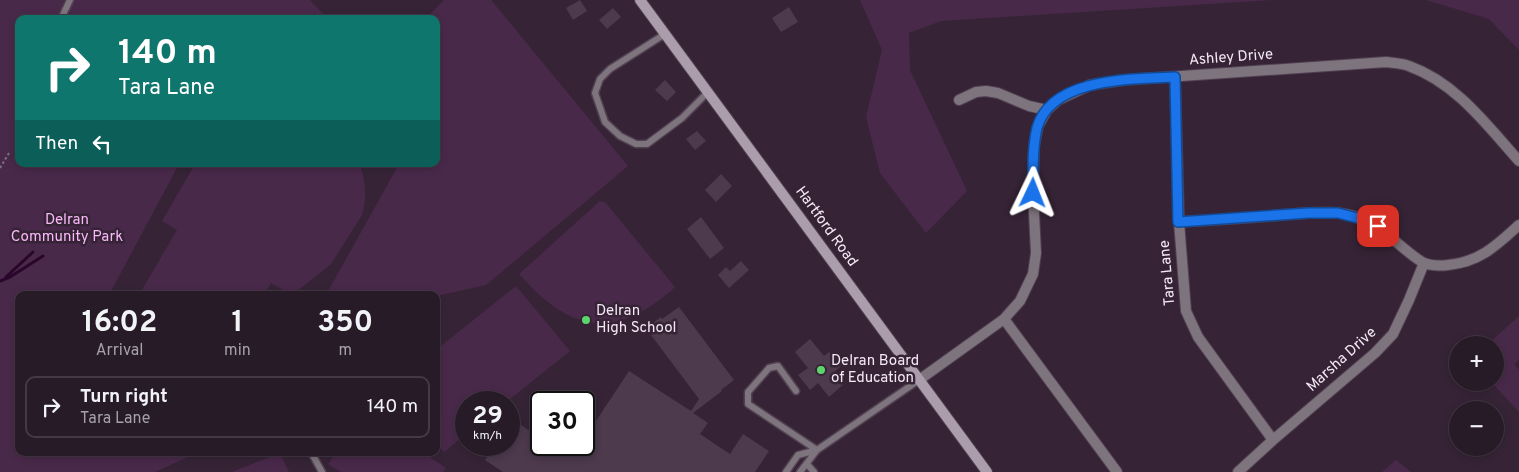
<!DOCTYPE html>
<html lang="en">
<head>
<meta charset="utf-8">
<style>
	:root { --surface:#281b28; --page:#342834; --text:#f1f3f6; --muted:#a5a1a8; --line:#443945 }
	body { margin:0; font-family:Overpass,sans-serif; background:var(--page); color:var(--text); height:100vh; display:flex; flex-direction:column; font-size:19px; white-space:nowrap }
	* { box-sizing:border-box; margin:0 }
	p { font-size:16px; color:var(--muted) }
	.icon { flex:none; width:28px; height:28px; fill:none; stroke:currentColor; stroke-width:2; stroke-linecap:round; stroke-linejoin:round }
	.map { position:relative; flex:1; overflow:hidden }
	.sheet { position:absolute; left:15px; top:291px; width:425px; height:165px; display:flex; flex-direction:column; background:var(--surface); border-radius:10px; box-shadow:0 2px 8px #0003,0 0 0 1px var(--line) }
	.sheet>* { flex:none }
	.hud { position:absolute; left:15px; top:15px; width:425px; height:152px; border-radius:10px; box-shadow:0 2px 8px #0003,0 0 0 1px var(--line); background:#0f766e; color:#fff; overflow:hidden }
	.buttons { position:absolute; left:1449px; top:336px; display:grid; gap:10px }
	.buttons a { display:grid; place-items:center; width:55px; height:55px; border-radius:50%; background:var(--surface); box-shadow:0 2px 8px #0003,0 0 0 1px var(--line); font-size:25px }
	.speed { position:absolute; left:455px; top:391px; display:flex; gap:10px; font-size:25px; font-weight:700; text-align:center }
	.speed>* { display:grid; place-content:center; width:65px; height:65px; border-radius:50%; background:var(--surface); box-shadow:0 2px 8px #0003,0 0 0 1px var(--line); line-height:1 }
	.speed small { font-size:12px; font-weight:400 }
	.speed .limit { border:2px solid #111; border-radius:8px; background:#fff; color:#111 }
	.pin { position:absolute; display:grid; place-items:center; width:42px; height:42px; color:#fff; margin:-21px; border-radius:10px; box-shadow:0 2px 8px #0006 }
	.me { position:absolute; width:55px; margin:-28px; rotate:2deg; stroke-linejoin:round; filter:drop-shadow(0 0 4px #0008) }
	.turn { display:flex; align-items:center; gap:18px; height:105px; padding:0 20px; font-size:22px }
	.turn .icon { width:65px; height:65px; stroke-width:2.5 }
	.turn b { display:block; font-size:35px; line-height:42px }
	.then { display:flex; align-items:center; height:48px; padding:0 20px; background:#0003; gap:10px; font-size:19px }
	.eta { display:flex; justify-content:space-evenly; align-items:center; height:85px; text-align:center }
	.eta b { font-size:30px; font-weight:700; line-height:35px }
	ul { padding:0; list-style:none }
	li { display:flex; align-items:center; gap:15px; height:62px; margin:0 10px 8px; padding:0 10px; border:2px solid var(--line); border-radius:10px }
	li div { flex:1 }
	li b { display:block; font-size:19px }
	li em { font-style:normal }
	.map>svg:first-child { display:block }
	.green { fill:#49294a }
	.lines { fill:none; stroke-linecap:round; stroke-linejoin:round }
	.stream { stroke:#2a052c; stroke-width:3 }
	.building { fill:#4d3a4d }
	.lane-casing { stroke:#514051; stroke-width:9 }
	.street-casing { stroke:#514051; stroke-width:12 }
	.secondary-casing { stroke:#514051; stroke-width:12 }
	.path { stroke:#7f6f7f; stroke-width:2; stroke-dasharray:2.5 2.5; stroke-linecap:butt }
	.lane { stroke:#7e747d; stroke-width:6 }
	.street { stroke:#7e747d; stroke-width:10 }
	.secondary { stroke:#ac9dac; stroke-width:10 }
	.route-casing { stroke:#114b97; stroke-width:12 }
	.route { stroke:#1a73e8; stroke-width:9 }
	.poi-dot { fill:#5cd56d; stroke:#362436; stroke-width:2 }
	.labels { text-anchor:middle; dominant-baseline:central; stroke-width:5; stroke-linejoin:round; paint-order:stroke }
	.street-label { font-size:15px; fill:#f5e9f5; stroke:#362436 }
	.park-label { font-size:15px; fill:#f9b8f9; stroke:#362436 }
	.poi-label { font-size:15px; fill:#f5e9f5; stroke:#362436; text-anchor:start }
</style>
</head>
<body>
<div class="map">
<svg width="1519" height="472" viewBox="0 0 1519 472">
	<rect width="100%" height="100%" fill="#362436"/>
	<!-- green -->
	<path class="green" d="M 0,0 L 310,0 L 328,19 L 19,19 L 19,164 L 179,164 L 109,295 L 19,295 L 19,452 L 197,453 L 155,472 L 0,472 Z
		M 444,0 L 491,0 L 628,166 L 486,285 L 436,296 L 326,295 L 399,164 L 436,164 L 436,19 L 425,19 Z
		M 860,0 L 1272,0 L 941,21 L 909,33 L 910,70 L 967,191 L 926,233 L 880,173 L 866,117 L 882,50 Z
		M 1426,0 L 1519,0 L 1519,50 L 1489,19 Z
		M 195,164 L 359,164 C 366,178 367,200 362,215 L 331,264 L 292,295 L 271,283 L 264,295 L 139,295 L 177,230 L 162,221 Z
		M 600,201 L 605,202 L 675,287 C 615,341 571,333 519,274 Z
		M 516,286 L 570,351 L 506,402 L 466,402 L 466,434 L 444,452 L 436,442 L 436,350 Z
		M 1519,316 L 1519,360 L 1514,364 L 1519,370 L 1519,412 L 1492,383 L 1495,382 L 1495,345 L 1487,345 Z
		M 422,452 L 446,468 L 443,472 L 341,472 L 328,464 L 336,453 Z
		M 280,453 L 289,472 L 232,472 Z
		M 1396,460 L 1411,472 L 1382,472 Z"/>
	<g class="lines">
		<!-- stream -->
		<path class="stream" d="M 6,277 L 33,252
			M 0,281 L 10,277 L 43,256"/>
	</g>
	<!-- building -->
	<path class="building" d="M 580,0 L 587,11 L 573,20 L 566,8 Z
		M 789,7 L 798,22 L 781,32 L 772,18 Z
		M 613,8 L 621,17 L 607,29 L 599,20 Z
		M 665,80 L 676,92 L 667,101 L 655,90 Z
		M 697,131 L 706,141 L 695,150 L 686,139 Z
		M 721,174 L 732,186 L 716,202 L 705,190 Z
		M 701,217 L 724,248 L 710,259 L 687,229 Z
		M 741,261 L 749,270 L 729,288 L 718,275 L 726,267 L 730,271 Z
		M 679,307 L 734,380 L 721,390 L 722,391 L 693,413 L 708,423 L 700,434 L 730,454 L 743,434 L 769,451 L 755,472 L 503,472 L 485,460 L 495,445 L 509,445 L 509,424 L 512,419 L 533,433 L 541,421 L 541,445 L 571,445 L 584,454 L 584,439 L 629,371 L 691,411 L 699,399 L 651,335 L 658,330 L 653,323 L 661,317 L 662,319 Z
		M 810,339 L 824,356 L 829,352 L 841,366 L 834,372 L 844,384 L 829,397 L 818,383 L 810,390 L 798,375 L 808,368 L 795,352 Z"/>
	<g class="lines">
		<!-- lane casing -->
		<g class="lane-casing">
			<path id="lane" d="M 61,19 L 70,0
				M 665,34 L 610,69 L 600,79 L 595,93 L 605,122 L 620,136 L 636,144 L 647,144 L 682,118 L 708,92
				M 796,391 L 778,366 L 769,368 L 748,392 L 748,404 L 817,450
				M 311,452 L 322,472
				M 807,464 L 814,472
				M 786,472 L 798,455 L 817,450 L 919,380
				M 800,472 L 817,450"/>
		</g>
		<!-- street casing -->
		<g class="street-casing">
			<path id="street" d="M 1175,77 L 1179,222 L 1186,311 L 1198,337 L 1273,440
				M 959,100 L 976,92 L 986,91 L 998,93 L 1029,106 L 1047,110
				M 1179,222 C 1213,220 1247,218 1281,215 C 1300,214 1320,211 1338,213 C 1380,218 1391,242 1422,262 C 1430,266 1440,266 1448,265 C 1480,262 1497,245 1519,225
				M 1004,319 L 1117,472
				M 919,380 L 1004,319 L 1020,301 L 1033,274 L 1036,253 L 1033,193 L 1034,146 L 1038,126 L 1047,110 L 1058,100 L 1090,85 L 1124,80 L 1386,62 C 1393,63 1402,63 1409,66 C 1456,83 1486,124 1519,161
				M 1238,472 L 1273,440 L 1375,353 L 1393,334 L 1409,300 L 1424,263"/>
		</g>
		<!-- secondary casing -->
		<g class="secondary-casing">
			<path id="secondary" d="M 640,0 L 987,472"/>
		</g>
		<!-- path -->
		<path class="path" d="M 0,168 L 9,153"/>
		<!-- lane -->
		<use href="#lane" class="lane"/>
		<!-- street -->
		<use href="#street" class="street"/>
		<!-- secondary -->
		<use href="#secondary" class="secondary"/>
	</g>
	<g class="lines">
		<!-- route casing -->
		<g class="route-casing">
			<path id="route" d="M 1033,193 C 1033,172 1032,149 1037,128 C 1051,77 1134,79 1175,77 L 1178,222 L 1308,213 L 1338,213 L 1365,220 L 1378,226"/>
		</g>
		<!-- route -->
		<use href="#route" class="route"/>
	</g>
	<!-- markers -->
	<g class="poi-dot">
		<circle cx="586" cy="320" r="5"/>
		<circle cx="821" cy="370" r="5"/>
	</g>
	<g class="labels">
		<!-- street labels -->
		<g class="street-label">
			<text transform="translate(1231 58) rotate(-4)">Ashley Drive</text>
			<text transform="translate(826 227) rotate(54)">Hartford Road</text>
			<text transform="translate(1168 273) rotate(-95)">Tara Lane</text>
			<text transform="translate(1342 360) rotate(-42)">Marsha Drive</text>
		</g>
		<!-- park labels -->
		<g class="park-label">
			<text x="67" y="220">Delran<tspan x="67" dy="17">Community Park</tspan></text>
		</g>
		<!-- poi labels -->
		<g class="poi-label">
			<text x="596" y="311">Delran<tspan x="596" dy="17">High School</tspan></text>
			<text x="831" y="361">Delran Board<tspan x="831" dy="17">of Education</tspan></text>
		</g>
	</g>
</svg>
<div class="buttons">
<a>+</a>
<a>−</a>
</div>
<div class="speed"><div>29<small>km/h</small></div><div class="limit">30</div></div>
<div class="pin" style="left:1378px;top:226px;background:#d93025"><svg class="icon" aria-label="arrive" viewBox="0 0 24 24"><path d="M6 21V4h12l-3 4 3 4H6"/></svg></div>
<svg class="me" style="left:1033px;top:193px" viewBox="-20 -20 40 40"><path d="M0-17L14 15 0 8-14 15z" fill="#1a73e8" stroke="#fff" stroke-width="4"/></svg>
<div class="hud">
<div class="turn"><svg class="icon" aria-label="right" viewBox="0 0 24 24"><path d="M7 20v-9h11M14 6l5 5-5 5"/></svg><div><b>140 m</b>Tara Lane</div></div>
<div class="then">Then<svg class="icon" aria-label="left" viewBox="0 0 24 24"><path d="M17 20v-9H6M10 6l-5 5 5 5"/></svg></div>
</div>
<section class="sheet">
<div class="eta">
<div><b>16:02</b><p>Arrival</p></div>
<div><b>1</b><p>min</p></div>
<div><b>350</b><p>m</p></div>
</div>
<ul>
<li><svg class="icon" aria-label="right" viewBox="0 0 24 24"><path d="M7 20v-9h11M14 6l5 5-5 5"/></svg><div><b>Turn right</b><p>Tara Lane</p></div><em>140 m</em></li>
</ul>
</section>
</div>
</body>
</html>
